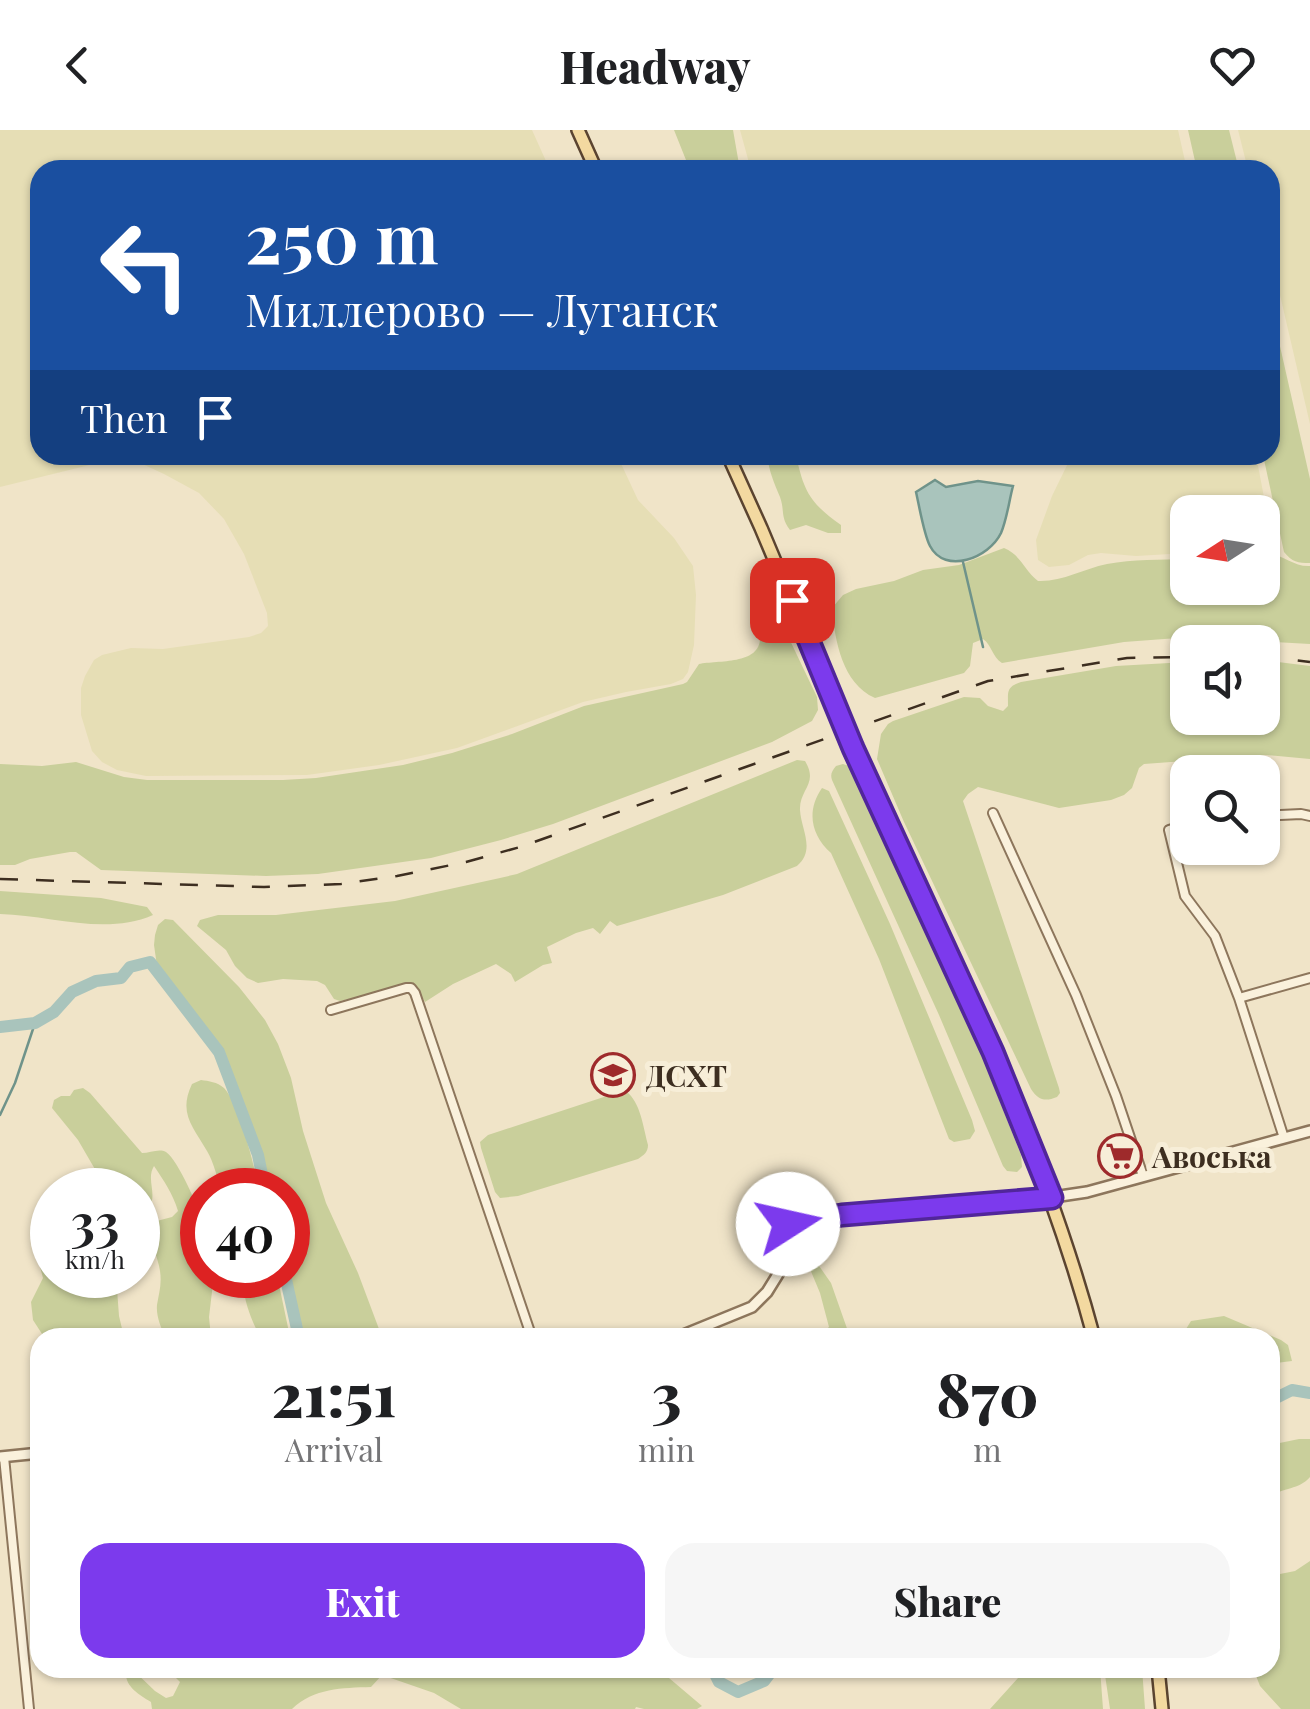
<!DOCTYPE html>
<html lang="en">
<head>
<meta charset="utf-8">
<style>
	:root { --surface:#fff; --page:#f6f6f6; --text:#202124; --muted:#757577; --accent:#7c3aed }
	body { margin:0; font-family:"Playfair Display",serif; background:var(--page); color:var(--text); height:100vh; display:flex; flex-direction:column; font-size:38px; white-space:nowrap }
	* { box-sizing:border-box; margin:0 }
	p { font-size:32px; color:var(--muted) }
	.icon { flex:none; width:55px; height:55px; fill:none; stroke:currentColor; stroke-width:2; stroke-linecap:round; stroke-linejoin:round }
	.map { position:relative; flex:1; overflow:hidden }
	.details { position:absolute; left:30px; top:1198px; width:1250px; height:350px; display:flex; flex-direction:column; background:var(--surface); border-radius:30px; box-shadow:0 2px 8px #0004 }
	.details>* { flex:none }
	.top-card { position:absolute; left:30px; top:30px; width:1250px; height:305px; border-radius:30px; box-shadow:0 2px 8px #0004; background:#1a4fa0; color:#fff; overflow:hidden }
	.needle { width:65px; rotate:258deg }
	.buttons { position:absolute; left:1170px; top:365px; display:grid; gap:20px }
	.buttons a { display:grid; place-items:center; width:110px; height:110px; border-radius:20px; background:var(--surface); box-shadow:0 2px 8px #0004; font-size:50px }
	.speed { position:absolute; left:30px; top:1038px; display:flex; gap:20px; font-size:50px; font-weight:700; text-align:center }
	.speed>* { display:grid; place-content:center; width:130px; height:130px; border-radius:50%; background:var(--surface); box-shadow:0 2px 8px #0004; line-height:1 }
	.speed small { font-size:25px; font-weight:400 }
	.speed .limit { border:15px solid #d22; background:#fff; color:#111 }
	.pin { position:absolute; display:grid; place-items:center; width:85px; height:85px; color:#fff; margin:-42px; border-radius:20px; box-shadow:0 5px 15px #0006 }
	.me { position:absolute; width:110px; margin:-55px; rotate:80deg; stroke-linejoin:round; filter:drop-shadow(0 0 8px #0008) }
	.turn { display:flex; align-items:center; gap:35px; height:210px; padding:0 50px; font-size:45px }
	.turn .icon { width:130px; height:130px; stroke-width:2.5 }
	.turn b { display:block; font-size:70px; line-height:85px }
	.then { display:flex; align-items:center; height:95px; padding:0 50px; background:#0003; gap:20px; font-size:38px }
	.eta { display:flex; justify-content:space-evenly; align-items:center; height:170px; text-align:center }
	.eta b { font-size:60px; font-weight:800; line-height:70px }
	.action { display:flex; gap:20px; margin-top:auto; padding:20px 50px }
	.action a { flex:1; height:115px; border-radius:30px; background:var(--accent); color:#fff; font-size:40px; font-weight:800; line-height:115px; text-align:center }
	.action a+a { background:var(--page); color:var(--text) }
	header { display:flex; justify-content:space-between; align-items:center; height:130px; padding:0 50px; background:var(--surface); font-size:45px; font-weight:800 }
	.map>svg:first-child { display:block }
	.farmland { fill:#e6deb5 }
	.green { fill:#c9cf9b }
	.water { fill:#a9c4bc; stroke:#6f938a; stroke-width:2.5 }
	.lines { fill:none; stroke-linecap:round; stroke-linejoin:round }
	.stream { stroke:#6f938a; stroke-width:2.5 }
	.river { stroke:#a9c4bc; stroke-width:12 }
	.minor-casing { stroke:#8d765c; stroke-width:12 }
	.tertiary-casing { stroke:#8d765c; stroke-width:14 }
	.primary-casing { stroke:#5b4430; stroke-width:16 }
	.minor { stroke:#faf1dc; stroke-width:8 }
	.tertiary { stroke:#faf1dc; stroke-width:9 }
	.primary { stroke:#f3d9a0; stroke-width:11 }
	.rail { stroke:#3d2e20; stroke-width:2.5; stroke-dasharray:18 18; stroke-linecap:butt }
	.primary-bridge-casing { stroke:#5b4430; stroke-width:16; stroke-linecap:butt }
	.primary-bridge { stroke:#f3d9a0; stroke-width:11 }
	.route-casing { stroke:#51269a; stroke-width:25 }
	.route { stroke:#7c3aed; stroke-width:18 }
	.labels { text-anchor:middle; dominant-baseline:central; stroke-width:10; stroke-linejoin:round; paint-order:stroke }
	.poi-label { font-size:30px; font-weight:bold; fill:#3d2e20; stroke:#f7eed8; text-anchor:start }
</style>
</head>
<body>
<header><svg class="icon" aria-label="back" viewBox="0 0 24 24"><path d="M15 5l-7 7 7 7"/></svg>Headway<svg class="icon" aria-label="heart" viewBox="0 0 24 24"><path d="M12 20l-8-8c-3-5 5-10 8-4 3-6 11-1 8 4z"/></svg></header>
<div class="map">
<svg width="1310" height="1579" viewBox="0 0 1310 1579">
	<rect width="100%" height="100%" fill="#f0e4c8"/>
	<!-- farmland -->
	<path class="farmland" d="M 0,0 L 532,0 L 550,40 L 40,40 L 40,325 L 617,325 L 638,370 L 674,408 L 693,436 L 696,465 L 694,515 L 688,542 L 683,549 L 671,554 L 626,562 L 583,572 L 457,618 L 379,635 L 307,645 L 146,646 L 117,640 L 102,632 L 92,621 L 81,585 L 81,558 L 85,546 L 94,530 L 102,525 L 131,518 L 163,519 L 249,507 L 261,503 L 268,496 L 267,483 L 244,424 L 224,389 L 199,363 L 164,344 L 138,332 L 114,329 L 0,357 Z
		M 740,0 L 1178,0 L 1187,40 L 751,40 Z
		M 1238,0 L 1310,0 L 1310,294 L 1270,122 L 1270,40 L 1248,40 Z
		M 1072,325 L 1256,325 L 1270,399 L 1263,410 L 1262,382 L 1188,382 L 1187,423 L 1136,426 L 1101,423 L 1088,425 L 1069,435 L 1049,437 L 1038,430 L 1036,410 L 1052,366 Z"/>
	<!-- green -->
	<path class="green" d="M 674,0 L 733,0 L 740,40 L 690,40 Z
		M 1188,0 L 1229,0 L 1239,40 L 1197,40 Z
		M 1270,172 L 1310,349 L 1310,433 C 1298,433 1292,432 1284,422 L 1263,325 L 1270,325 Z
		M 767,325 L 796,325 C 804,362 810,373 841,395 L 841,403 L 828,403 L 806,395 L 790,400 C 780,387 785,381 780,367 C 774,353 769,341 767,325 Z
		M 1004,418 C 1021,425 1024,440 1038,451 C 1062,452 1083,439 1107,434 C 1133,429 1161,430 1187,429 L 1188,458 L 1262,458 L 1263,423 C 1279,421 1292,437 1310,436 L 1310,514 L 1191,507 L 1124,512 L 1002,533 C 992,527 992,515 983,509 L 973,513 L 970,536 L 964,543 L 875,568 C 842,553 835,511 832,478 L 843,465 L 856,459 L 894,451 L 923,440 L 959,435 Z
		M 763,470 L 768,471 L 775,479 L 817,567 L 818,580 L 812,591 L 772,612 L 553,694 L 501,710 L 431,728 L 318,744 L 266,746 L 101,740 L 76,722 L 70,722 L 30,729 L 15,735 L 0,735 L 0,634 L 42,636 L 76,632 L 124,647 L 147,650 L 283,650 L 316,648 L 403,635 L 452,623 L 512,604 L 584,576 L 683,554 L 687,552 L 699,534 C 718,530 760,535 760,508 C 760,497 756,486 755,476 L 758,471 Z
		M 1263,530 L 1310,536 L 1310,629 L 1266,625 L 1144,634 L 1139,638 L 1132,658 L 1124,665 L 1111,670 L 1059,678 L 978,657 L 968,664 L 963,671 L 1059,958 L 1060,963 L 1057,967 C 1045,972 1038,970 1031,959 L 904,692 L 877,629 L 881,604 L 888,594 L 893,591 L 964,567 L 980,568 L 988,576 L 1003,581 L 1008,576 C 1008,562 1006,557 1021,552 L 1116,536 L 1187,532 L 1188,588 L 1262,588 Z
		M 797,630 L 805,631 C 819,654 799,659 800,680 C 801,699 816,720 797,736 L 723,765 L 617,796 L 610,791 L 600,804 L 593,798 L 576,803 L 547,817 L 552,833 L 543,835 L 515,852 L 511,844 L 496,834 L 453,854 L 425,872 L 415,854 L 340,871 L 334,869 L 325,855 L 317,851 L 283,849 L 258,853 L 247,848 L 235,836 L 226,820 L 197,796 L 200,790 L 218,785 L 276,785 L 395,771 L 500,748 L 517,744 Z
		M 843,634 L 855,638 L 860,647 L 972,901 L 1021,1025 L 1022,1037 L 1017,1042 L 1007,1041 L 1003,1036 L 939,885 L 832,650 C 830,644 832,641 836,636 Z
		M 822,658 L 829,661 L 890,794 L 972,990 L 975,1001 L 970,1009 L 954,1012 L 949,1009 L 879,829 L 831,723 C 811,705 806,681 822,658 Z
		M 0,761 L 101,768 L 147,777 L 153,785 C 105,806 50,785 0,784 Z
		M 165,789 L 173,790 L 239,857 L 265,890 L 278,914 L 291,948 L 303,1001 L 326,1073 L 358,1143 L 382,1207 L 304,1207 L 288,1140 L 288,1060 L 270,1060 L 264,1030 L 222,917 L 157,836 L 154,815 L 155,805 L 158,795 Z
		M 201,950 C 209,951 217,952 224,958 C 239,973 255,1038 259,1060 L 221,1060 C 217,1047 214,1033 207,1021 C 193,997 178,983 192,954 Z
		M 83,958 L 90,963 L 142,1023 C 150,1023 159,1018 166,1022 C 178,1030 201,1081 202,1095 C 204,1112 202,1129 202,1145 L 214,1145 L 209,1187 L 211,1207 L 165,1207 C 161,1197 156,1186 157,1175 C 159,1163 162,1154 160,1141 C 158,1126 147,1106 149,1093 L 172,1087 L 178,1081 C 173,1064 164,1051 154,1036 C 146,1049 157,1063 150,1076 L 141,1075 L 138,1069 L 138,1060 L 133,1060 L 120,1048 L 112,1045 L 103,1046 L 96,1041 L 78,1010 L 52,978 L 54,970 L 61,966 L 70,966 L 74,960 Z
		M 626,961 C 641,973 643,997 648,1015 C 648,1022 644,1025 638,1029 L 518,1066 L 500,1068 L 495,1062 L 481,1018 L 480,1012 L 488,1005 L 619,962 Z
		M 52,1098 L 52,1145 L 116,1145 L 119,1186 L 124,1207 L 44,1207 L 33,1190 L 31,1172 L 43,1148 L 34,1114 L 45,1100 Z
		M 817,1133 L 831,1153 L 850,1207 L 818,1207 L 829,1197 L 820,1163 L 810,1139 Z
		M 244,1145 L 277,1145 L 290,1207 L 260,1207 C 251,1189 241,1166 244,1145 Z
		M 1224,1186 L 1281,1210 L 1288,1215 L 1292,1231 L 1276,1233 L 1270,1231 L 1270,1208 L 1186,1207 L 1186,1199 L 1191,1191 Z
		M 1299,1309 L 1310,1309 L 1310,1347 C 1299,1360 1283,1357 1270,1367 L 1270,1315 Z
		M 1310,1431 L 1310,1579 L 1281,1579 L 1260,1556 L 1253,1538 L 1270,1538 L 1270,1446 L 1295,1441 Z
		M 131,1538 L 155,1561 L 166,1568 L 173,1566 L 180,1552 L 176,1548 L 144,1538 L 286,1538 L 286,1540 C 312,1533 342,1551 360,1538 L 555,1538 L 564,1541 L 583,1538 L 645,1538 L 669,1548 L 702,1576 L 697,1579 L 644,1579 L 636,1577 L 635,1579 L 461,1579 L 434,1563 L 382,1545 L 371,1557 C 342,1558 314,1558 292,1579 L 152,1579 L 151,1572 C 138,1564 124,1556 126,1540 Z
		M 1027,1538 L 1100,1538 L 1103,1579 L 990,1579 Z
		M 1104,1538 L 1142,1538 L 1145,1579 L 1110,1579 Z"/>
	<!-- water -->
	<path class="water" d="M 935,350 L 946,357 L 978,351 L 1013,356 C 1009,371 1007,389 1001,403 C 989,428 945,445 930,416 C 924,405 919,375 916,362 Z"/>
	<g class="lines">
		<!-- stream -->
		<path class="stream" d="M 963,432 L 983,517
			M 0,985 L 15,953 L 35,893"/>
		<!-- river -->
		<path class="river" d="M 0,897 L 35,893 L 54,882 L 72,862 L 96,851 L 121,848 L 130,837 L 150,832 L 219,922 L 258,1025 L 265,1060
			M 285,1145 L 299,1208
			M 1270,1271 L 1292,1260 L 1310,1263
			M 712,1538 L 719,1552 L 738,1562 L 764,1551 L 774,1538"/>
		<!-- minor casing -->
		<g class="minor-casing">
			<path id="minor" d="M 993,683 L 1076,865 L 1116,966 L 1143,1046
				M 1262,686 L 1301,684 L 1310,686
				M 1188,694 L 1169,700 L 1185,766 L 1215,806 L 1239,868 L 1284,1008
				M 1239,868 L 1310,848
				M 331,880 L 406,858 L 411,858 L 415,863 L 532,1208
				M 4,1327 L 29,1579"/>
		</g>
		<!-- tertiary casing -->
		<g class="tertiary-casing">
			<path id="tertiary" d="M 779,1142 L 773,1104 C 797,1080 953,1077 994,1074 C 1026,1071 1056,1067 1087,1062 L 1310,1001
				M 676,1208 L 752,1177 L 767,1162 L 793,1120 L 788,1094
				M 0,1327 L 40,1323"/>
		</g>
		<!-- primary casing -->
		<g class="primary-casing">
			<path id="primary" d="M 578,0 L 596,40
				M 728,325 L 761,398 L 837,579
				M 853,618 C 942,811 1039,1002 1094,1208
				M 1158,1538 L 1162,1579"/>
		</g>
		<!-- minor -->
		<use href="#minor" class="minor"/>
		<!-- tertiary -->
		<use href="#tertiary" class="tertiary"/>
		<!-- primary -->
		<use href="#primary" class="primary"/>
		<!-- rail -->
		<path class="rail" d="M 1262,526 L 1310,532
			M 0,749 L 264,757 L 341,754 L 397,746 L 466,732 L 520,717 L 988,551 L 1127,528 L 1188,527"/>
		<!-- primary-bridge casing -->
		<g class="primary-bridge-casing">
			<path id="primary-bridge" d="M 837,579 L 853,618"/>
		</g>
		<!-- primary-bridge -->
		<use href="#primary-bridge" class="primary-bridge"/>
	</g>
	<g class="lines">
		<!-- route casing -->
		<g class="route-casing">
			<path id="route" d="M 788,1094 L 842,1085 L 1052,1068 L 993,922 L 853,618 L 792,470"/>
		</g>
		<!-- route -->
		<use href="#route" class="route"/>
	</g>
	<!-- icons -->
	<defs>
		<g id="university-ring" transform="scale(2.25)"><circle r="9.5" fill="#f7eed8" stroke="#9e2a2b" stroke-width="1.5"/><path d="M0-5L7-2L0 1L-7-2ZM-4 1L0 2.5L4 1V4Q0 6-4 4Z" fill="#9e2a2b"/></g>
		<g id="supermarket-ring" transform="scale(2.25)"><circle r="9.5" fill="#f7eed8" stroke="#9e2a2b" stroke-width="1.5"/><path d="M-6-5.5h2.5l.6 2H6L4.5 2H-2.5L-4.4-4H-6ZM-1.5 3.2a1.3 1.3 0 1 0 .1 0ZM3 3.2a1.3 1.3 0 1 0 .1 0Z" fill="#9e2a2b"/></g>
	</defs>
	<g fill-rule="evenodd">
		<use href="#university-ring" x="613" y="945"/>
		<use href="#supermarket-ring" x="1120" y="1026"/>
	</g>
	<g class="labels">
		<!-- poi labels -->
		<g class="poi-label">
			<text x="646" y="945">ДСХТ</text>
			<text x="1152" y="1026">Авоська</text>
		</g>
	</g>
</svg>
<div class="buttons">
<a><svg class="needle" viewBox="-14 -14 28 28"><path d="M0-13l5 13h-10z" fill="#e53935"/><path d="M0 13l5-13h-10z" fill="#757577"/></svg></a>
<a><svg class="icon" aria-label="sound" viewBox="0 0 24 24"><path d="M4 9h4l5-4v14l-5-4H4zM17 9q2 3 0 6"/></svg></a>
<a><svg class="icon" aria-label="search" viewBox="0 0 24 24"><circle cx="10" cy="10" r="6"/><path d="M15 15l6 6"/></svg></a>
</div>
<div class="speed"><div>33<small>km/h</small></div><div class="limit">40</div></div>
<div class="pin" style="left:792px;top:470px;background:#d93025"><svg class="icon" aria-label="arrive" viewBox="0 0 24 24"><path d="M6 21V4h12l-3 4 3 4H6"/></svg></div>
<svg class="me" style="left:788px;top:1094px" viewBox="-20 -20 40 40"><circle r="19" fill="#fff"/><path d="M0-13L10 11 0 6-10 11z" fill="#7c3aed"/></svg>
<div class="top-card">
<div class="turn"><svg class="icon" aria-label="left" viewBox="0 0 24 24"><path d="M17 20v-9H6M10 6l-5 5 5 5"/></svg><div><b>250 m</b>Миллерово — Луганск</div></div>
<div class="then">Then<svg class="icon" aria-label="arrive" viewBox="0 0 24 24"><path d="M6 21V4h12l-3 4 3 4H6"/></svg></div>
</div>
<section class="details">
<div class="eta">
<div><b>21:51</b><p>Arrival</p></div>
<div><b>3</b><p>min</p></div>
<div><b>870</b><p>m</p></div>
</div>
<div class="action"><a>Exit</a><a>Share</a></div>
</section>
</div>
</body>
</html>
